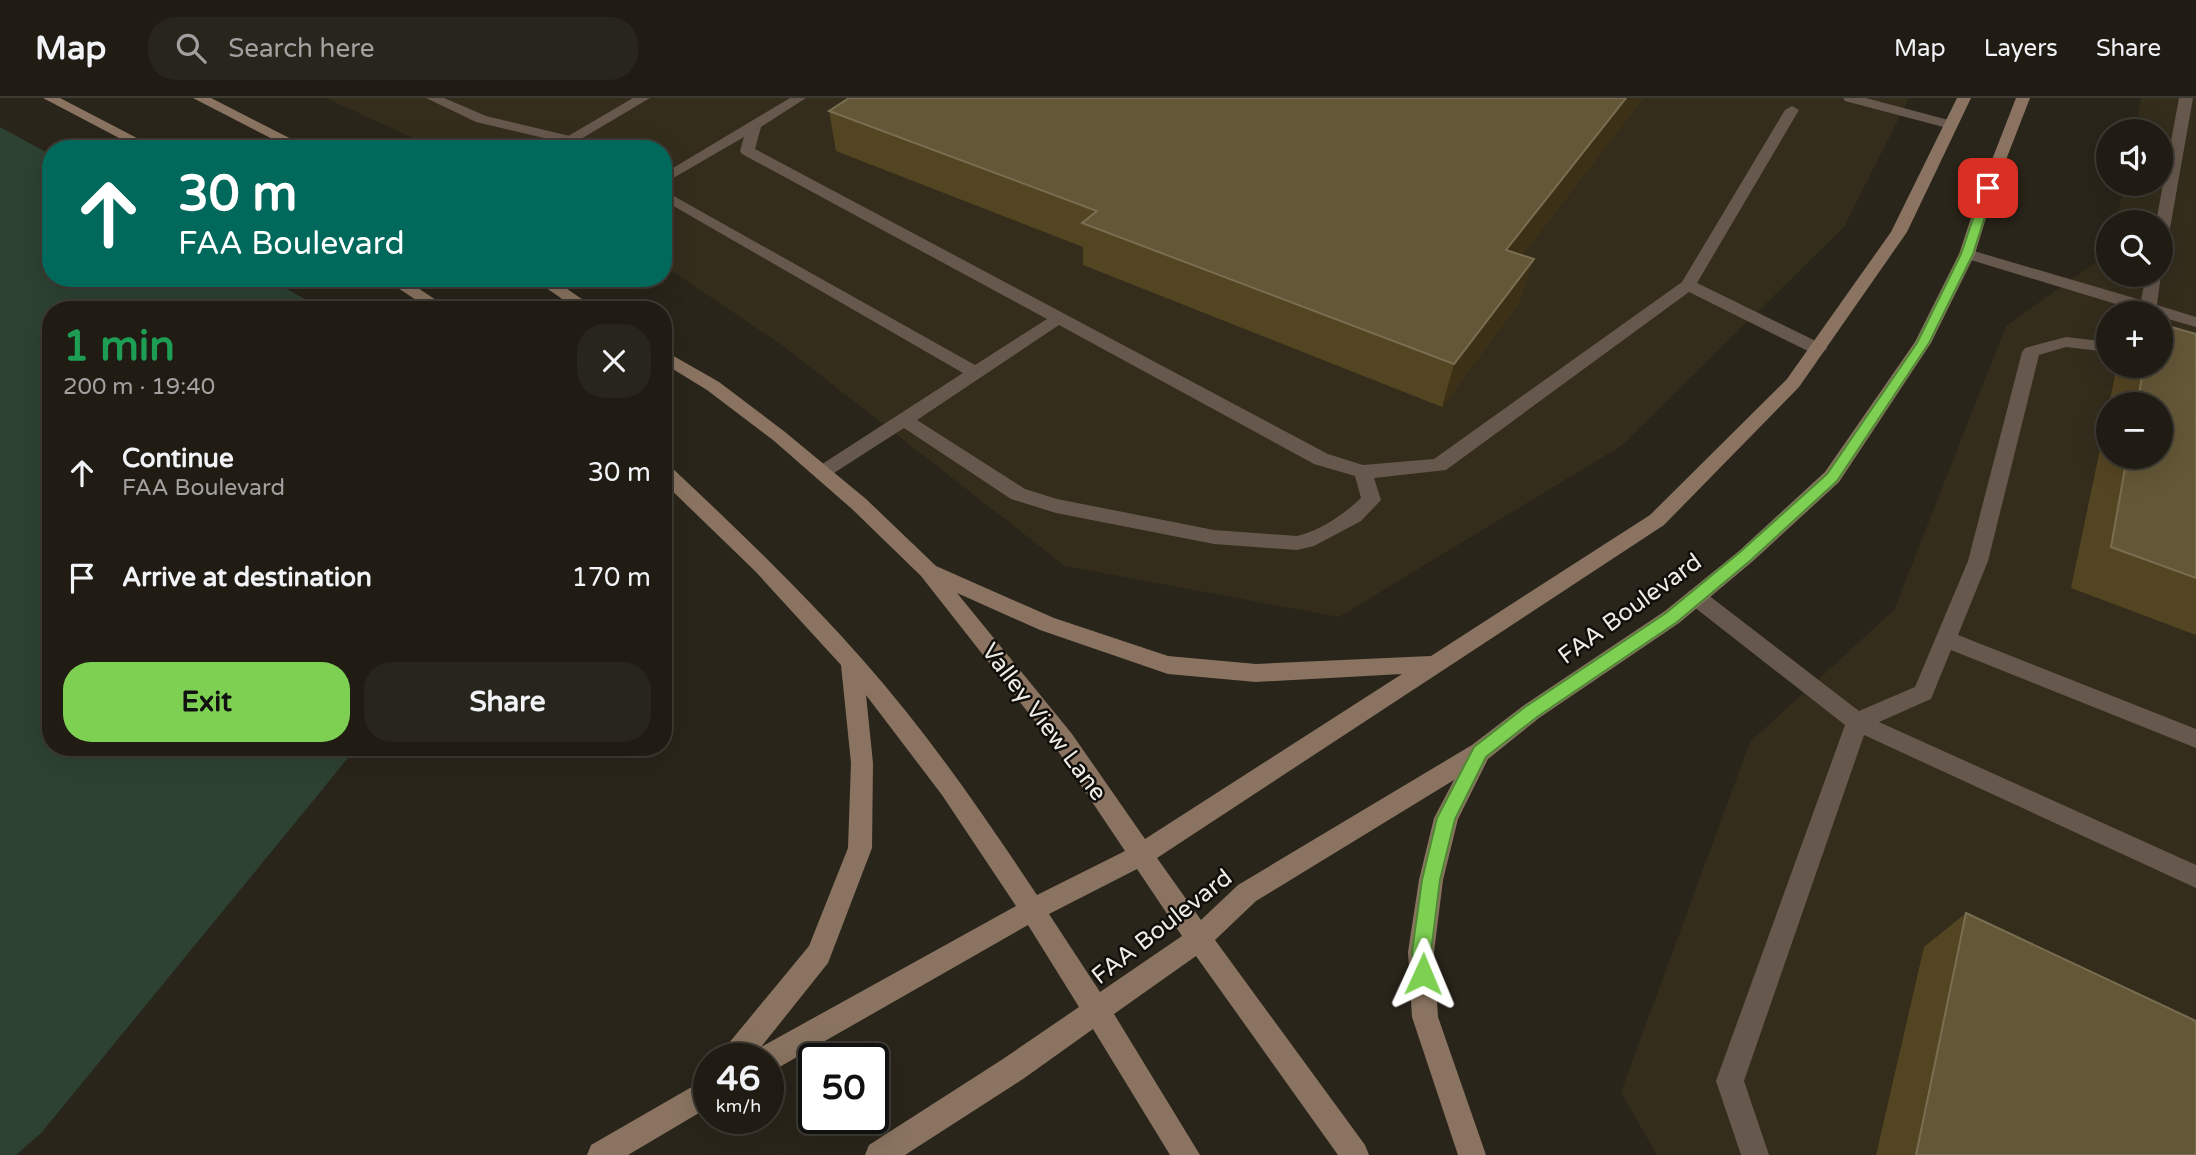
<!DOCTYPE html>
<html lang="en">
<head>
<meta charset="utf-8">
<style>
	:root { --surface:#201c14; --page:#28251d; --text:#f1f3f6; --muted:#a2a1a0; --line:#3d3a34; --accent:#7ed053 }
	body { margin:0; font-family:"Varela Round",sans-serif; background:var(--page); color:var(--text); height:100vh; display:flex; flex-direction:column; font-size:26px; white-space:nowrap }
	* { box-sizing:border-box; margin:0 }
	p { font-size:23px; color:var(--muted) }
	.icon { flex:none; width:38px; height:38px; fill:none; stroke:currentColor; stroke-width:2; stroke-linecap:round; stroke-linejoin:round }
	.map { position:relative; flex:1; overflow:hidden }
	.side { position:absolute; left:42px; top:203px; width:630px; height:455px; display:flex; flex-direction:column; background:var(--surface); border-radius:28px; box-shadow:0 7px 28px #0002,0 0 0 2px var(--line) }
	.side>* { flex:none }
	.top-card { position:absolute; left:42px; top:42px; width:630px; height:147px; border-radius:28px; box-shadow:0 7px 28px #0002,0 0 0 2px var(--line); background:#00695c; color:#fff; overflow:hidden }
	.tools { position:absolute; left:2096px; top:21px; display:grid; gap:14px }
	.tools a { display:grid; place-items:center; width:77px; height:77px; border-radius:50%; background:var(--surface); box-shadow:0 7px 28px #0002,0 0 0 2px var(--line); font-size:35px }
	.speed { position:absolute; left:693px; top:945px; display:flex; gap:14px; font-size:35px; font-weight:700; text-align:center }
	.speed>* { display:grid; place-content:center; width:91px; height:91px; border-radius:50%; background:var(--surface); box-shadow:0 7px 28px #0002,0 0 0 2px var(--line); line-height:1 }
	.speed small { font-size:18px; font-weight:400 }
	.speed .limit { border:4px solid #111; border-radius:10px; background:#fff; color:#111 }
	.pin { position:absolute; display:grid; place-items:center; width:60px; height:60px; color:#fff; margin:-30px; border-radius:14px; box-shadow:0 4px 10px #0006 }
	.me { position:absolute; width:77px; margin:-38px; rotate:1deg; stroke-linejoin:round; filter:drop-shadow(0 0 5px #0008) }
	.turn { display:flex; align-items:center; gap:24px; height:147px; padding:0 21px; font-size:32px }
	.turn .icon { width:91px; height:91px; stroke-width:2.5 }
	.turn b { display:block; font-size:49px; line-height:60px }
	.round { display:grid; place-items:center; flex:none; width:74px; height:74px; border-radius:28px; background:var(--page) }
	.summary { display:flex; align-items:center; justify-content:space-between; height:119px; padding:0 21px }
	h1 { font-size:42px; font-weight:700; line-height:52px; color:#1e9e55 }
	.action { display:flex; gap:14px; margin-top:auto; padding:14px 21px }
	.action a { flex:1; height:80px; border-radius:28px; background:var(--accent); color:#111; font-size:28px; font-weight:700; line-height:80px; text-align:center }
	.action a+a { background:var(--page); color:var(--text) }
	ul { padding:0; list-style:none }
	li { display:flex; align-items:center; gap:21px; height:105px; padding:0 21px }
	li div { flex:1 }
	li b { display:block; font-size:26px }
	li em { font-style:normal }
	header { display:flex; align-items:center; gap:42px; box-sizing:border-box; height:98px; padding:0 35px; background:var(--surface); border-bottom:2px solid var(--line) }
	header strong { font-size:33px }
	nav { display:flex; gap:38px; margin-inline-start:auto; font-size:24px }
	.search { width:490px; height:63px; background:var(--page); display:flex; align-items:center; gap:18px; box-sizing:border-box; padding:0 24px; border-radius:28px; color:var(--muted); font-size:26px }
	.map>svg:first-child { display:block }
	.built { fill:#342d1c; fill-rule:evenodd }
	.green { fill:#2d4233 }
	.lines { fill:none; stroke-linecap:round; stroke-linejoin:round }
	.lane { fill:#66584c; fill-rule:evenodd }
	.street { fill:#66584c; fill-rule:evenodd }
	.secondary { fill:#8a7461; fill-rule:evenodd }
	.wall { fill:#544522 }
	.shaded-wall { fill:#3c3116 }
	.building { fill:#645737; stroke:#7a6e52; stroke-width:2 }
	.route { fill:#7ed053; stroke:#528736; stroke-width:2 }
	.labels { text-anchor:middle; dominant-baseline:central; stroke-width:5; stroke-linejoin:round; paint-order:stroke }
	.street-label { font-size:24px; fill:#eeebe4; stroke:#100e0a }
</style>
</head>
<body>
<header>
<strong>Map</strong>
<div class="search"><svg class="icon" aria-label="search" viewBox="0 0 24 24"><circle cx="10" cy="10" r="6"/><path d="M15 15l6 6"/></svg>Search here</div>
<nav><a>Map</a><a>Layers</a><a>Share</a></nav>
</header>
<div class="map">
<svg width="2196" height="1057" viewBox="0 0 2196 1057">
	<rect width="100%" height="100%" fill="#2a251a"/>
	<!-- built -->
	<path class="built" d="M 326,0 L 1909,0 L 1844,129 L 1621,348 L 1339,519 L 1065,468 L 782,247 L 663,167 L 663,51 L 437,51 Z
		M 2141,0 L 2196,0 L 2196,1057 L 1657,1057 L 1621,994 L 1750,644 L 1894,512 L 2006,228 L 2109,155 L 2109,177 L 2161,177 L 2161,124 L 2116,124 L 2124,86 L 2161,86 L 2161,33 L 2135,33 ZM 2109,215 L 2161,215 L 2161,268 L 2109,268 ZM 2109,306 L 2161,306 L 2161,359 L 2109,359 Z"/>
	<!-- green -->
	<path class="green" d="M 0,29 L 51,57 L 51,180 L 268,180 L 324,212 L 51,212 L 51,649 L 357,649 L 42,1034 L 16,1057 L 0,1057 Z"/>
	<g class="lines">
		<!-- lane -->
		<path class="lane" d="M 426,0 L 444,0 L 486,18 L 574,39 L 576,42 L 569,46 L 476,24 Z
			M 790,0 L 806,0 L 761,29 L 755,51 L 1328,356 L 1363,367 L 1434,361 L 1682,184 L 1785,12 L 1792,8 L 1799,12 L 1697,185 L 1824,247 L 1827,251 L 1818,256 L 1812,255 L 1689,194 L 1446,372 L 1374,380 L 1381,402 L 1361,423 L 1314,448 L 1297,452 L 1214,446 L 1056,415 L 1011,401 L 904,330 L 823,382 L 816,380 L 814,375 L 816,370 L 963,275 L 663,102 L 663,92 L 975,267 L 1047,221 L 742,56 L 740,53 L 744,39 L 663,86 L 663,76 ZM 1059,227 L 1314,366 L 1355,378 L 1361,400 C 1343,417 1321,432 1297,438 L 1214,432 L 1057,401 L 1025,391 L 917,322 Z
			M 1843,0 L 1866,0 L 1956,24 L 1958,27 L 1951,31 L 1845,3 Z
			M 2179,0 L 2193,0 L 2169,136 L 2161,141 L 2161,124 L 2156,124 Z
			M 1967,151 L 2141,202 L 2146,177 L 2161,176 L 2157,207 L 2196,219 L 2196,229 L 2161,219 L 2161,215 L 2142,214 L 1961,159 L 1959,156 L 1961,153 Z
			M 2066,239 L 2109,244 L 2109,254 L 2066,249 L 2039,257 L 1988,463 L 1958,537 L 2196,631 L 2196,650 L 1951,552 L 1931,601 L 1879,624 L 2196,767 L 2196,790 L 1864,637 L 1744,983 L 1769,1057 L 1741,1057 L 1716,983 L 1845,627 L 1689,505 L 1686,499 L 1689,493 L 1696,491 L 1703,493 L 1859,613 L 1915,589 L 1968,463 L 2022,254 L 2025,250 Z"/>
		<!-- street -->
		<path class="street" d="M 633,0 L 650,0 L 564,51 L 546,51 Z"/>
		<!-- secondary -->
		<path class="secondary" d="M 43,0 L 60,0 L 158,51 L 140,51 Z
			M 193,0 L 211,0 L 311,51 L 292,51 Z
			M 1957,0 L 1971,0 L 1907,134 L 1799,289 L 1664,427 L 1157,760 L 1201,822 L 1238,787 L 1472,647 L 1523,608 L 1665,513 L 1739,453 L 1825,374 L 1915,244 L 1959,156 L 1981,90 L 2016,0 L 2030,0 L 1995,90 L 1975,156 L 1931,245 L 1839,384 L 1753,463 L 1679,525 L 1539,620 L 1488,661 L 1458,721 L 1443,782 L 1434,854 L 1438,919 L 1486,1057 L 1458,1057 L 1412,919 L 1408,854 L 1419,782 L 1434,720 L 1454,682 L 1256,803 L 1215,842 L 1365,1047 L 1369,1057 L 1338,1057 L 1196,858 L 1114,916 L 1200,1057 L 1170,1057 L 1093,931 L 1023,981 L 905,1057 L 865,1057 L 869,1047 L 1003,961 L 1079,909 L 1028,827 L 776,971 L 768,974 L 768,961 L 753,961 L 754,958 L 751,961 L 721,961 L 724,951 L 809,848 L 848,750 L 851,665 L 841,567 L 755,473 L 663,384 L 663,367 L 670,368 C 736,430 802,493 862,561 C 927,634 983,716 1037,797 L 1125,753 L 1056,650 L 921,478 L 852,411 L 773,342 L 707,292 L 663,265 L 663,252 L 719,284 L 785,334 L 866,401 L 936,468 L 1054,520 L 1168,558 L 1256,566 L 1431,558 L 1650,417 L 1787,281 L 1891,134 ZM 957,495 L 1040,532 L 1168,576 L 1256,584 L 1402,576 L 1145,741 L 1072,636 ZM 866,597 L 942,697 L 1016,808 L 761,949 L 828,865 L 872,750 L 873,665 ZM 1137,771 L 1182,838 L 1100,894 L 1049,816 Z
			M 383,180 L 403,180 L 451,212 L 431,212 Z
			M 532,180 L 551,180 L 598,212 L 578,212 Z
			M 709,979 L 709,1009 L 628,1057 L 587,1057 L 591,1047 Z"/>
	</g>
	<!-- wall -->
	<path class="wall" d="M 849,0 L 1643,0 L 1522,157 L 1520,203 L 1442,309 L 1083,167 L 1083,149 L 836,53 L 829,13 Z
		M 2196,236 L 2196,537 L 2071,490 L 2109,308 L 2109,359 L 2161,359 L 2161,306 L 2109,306 L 2117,268 L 2161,268 Z
		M 1966,815 L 2196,1057 L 1876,1057 L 1924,849 Z"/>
	<!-- shaded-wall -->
	<path class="shaded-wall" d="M 1626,0 L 1643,0 L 1494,194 L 1506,152 Z
		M 1534,161 L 1520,203 L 1442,309 L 1454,266 Z"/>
	<!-- building -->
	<path class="building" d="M 849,0 L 1626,0 L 1506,152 L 1534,161 L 1454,266 L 1082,125 L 1097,113 L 829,13 Z
		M 2161,226 L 2196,236 L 2196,480 L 2111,449 L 2127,359 L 2161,359 L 2161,306 L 2137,306 L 2144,268 L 2161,268 Z
		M 1966,815 L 2196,923 L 2196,1057 L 1916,1057 Z"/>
	<!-- route -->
	<path class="route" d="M 1984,88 L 1994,90 L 1973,156 L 1929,245 L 1837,383 L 1751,462 L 1677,524 L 1537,619 L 1486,659 L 1455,721 L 1440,782 L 1431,854 L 1432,876 L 1430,882 L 1423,885 L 1416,882 L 1412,854 L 1422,782 L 1437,720 L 1474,649 L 1525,609 L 1666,515 L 1740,454 L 1827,376 L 1917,245 L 1961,156 Z"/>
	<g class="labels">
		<!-- street labels -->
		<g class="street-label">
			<text transform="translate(1630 511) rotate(-36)">FAA Boulevard</text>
			<text transform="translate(1044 624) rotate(53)">Valley View Lane</text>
			<text transform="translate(1162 829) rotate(-38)">FAA Boulevard</text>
		</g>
	</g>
</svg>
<div class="tools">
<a><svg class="icon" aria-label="sound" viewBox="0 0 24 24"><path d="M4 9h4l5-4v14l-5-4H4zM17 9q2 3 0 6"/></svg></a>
<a><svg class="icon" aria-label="search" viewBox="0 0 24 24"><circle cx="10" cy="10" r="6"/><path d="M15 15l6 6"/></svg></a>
<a>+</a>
<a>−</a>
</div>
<div class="speed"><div>46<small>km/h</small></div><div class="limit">50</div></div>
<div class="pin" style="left:1988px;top:90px;background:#d93025"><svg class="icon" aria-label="arrive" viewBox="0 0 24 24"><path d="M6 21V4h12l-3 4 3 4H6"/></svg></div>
<svg class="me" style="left:1423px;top:876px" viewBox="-20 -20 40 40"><path d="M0-17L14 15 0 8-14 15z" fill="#7ed053" stroke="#fff" stroke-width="4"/></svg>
<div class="top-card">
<div class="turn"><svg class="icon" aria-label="ahead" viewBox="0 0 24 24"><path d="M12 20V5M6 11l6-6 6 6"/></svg><div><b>30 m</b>FAA Boulevard</div></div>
</div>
<section class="side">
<div class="summary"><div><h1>1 min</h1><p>200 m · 19:40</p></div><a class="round"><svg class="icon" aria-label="close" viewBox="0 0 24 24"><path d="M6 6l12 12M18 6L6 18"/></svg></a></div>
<ul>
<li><svg class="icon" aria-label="ahead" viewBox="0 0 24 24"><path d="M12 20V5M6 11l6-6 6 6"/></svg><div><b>Continue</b><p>FAA Boulevard</p></div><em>30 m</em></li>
<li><svg class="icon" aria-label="arrive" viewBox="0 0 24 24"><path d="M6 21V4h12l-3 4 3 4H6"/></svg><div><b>Arrive at destination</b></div><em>170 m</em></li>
</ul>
<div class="action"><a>Exit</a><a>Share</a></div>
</section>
</div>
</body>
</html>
